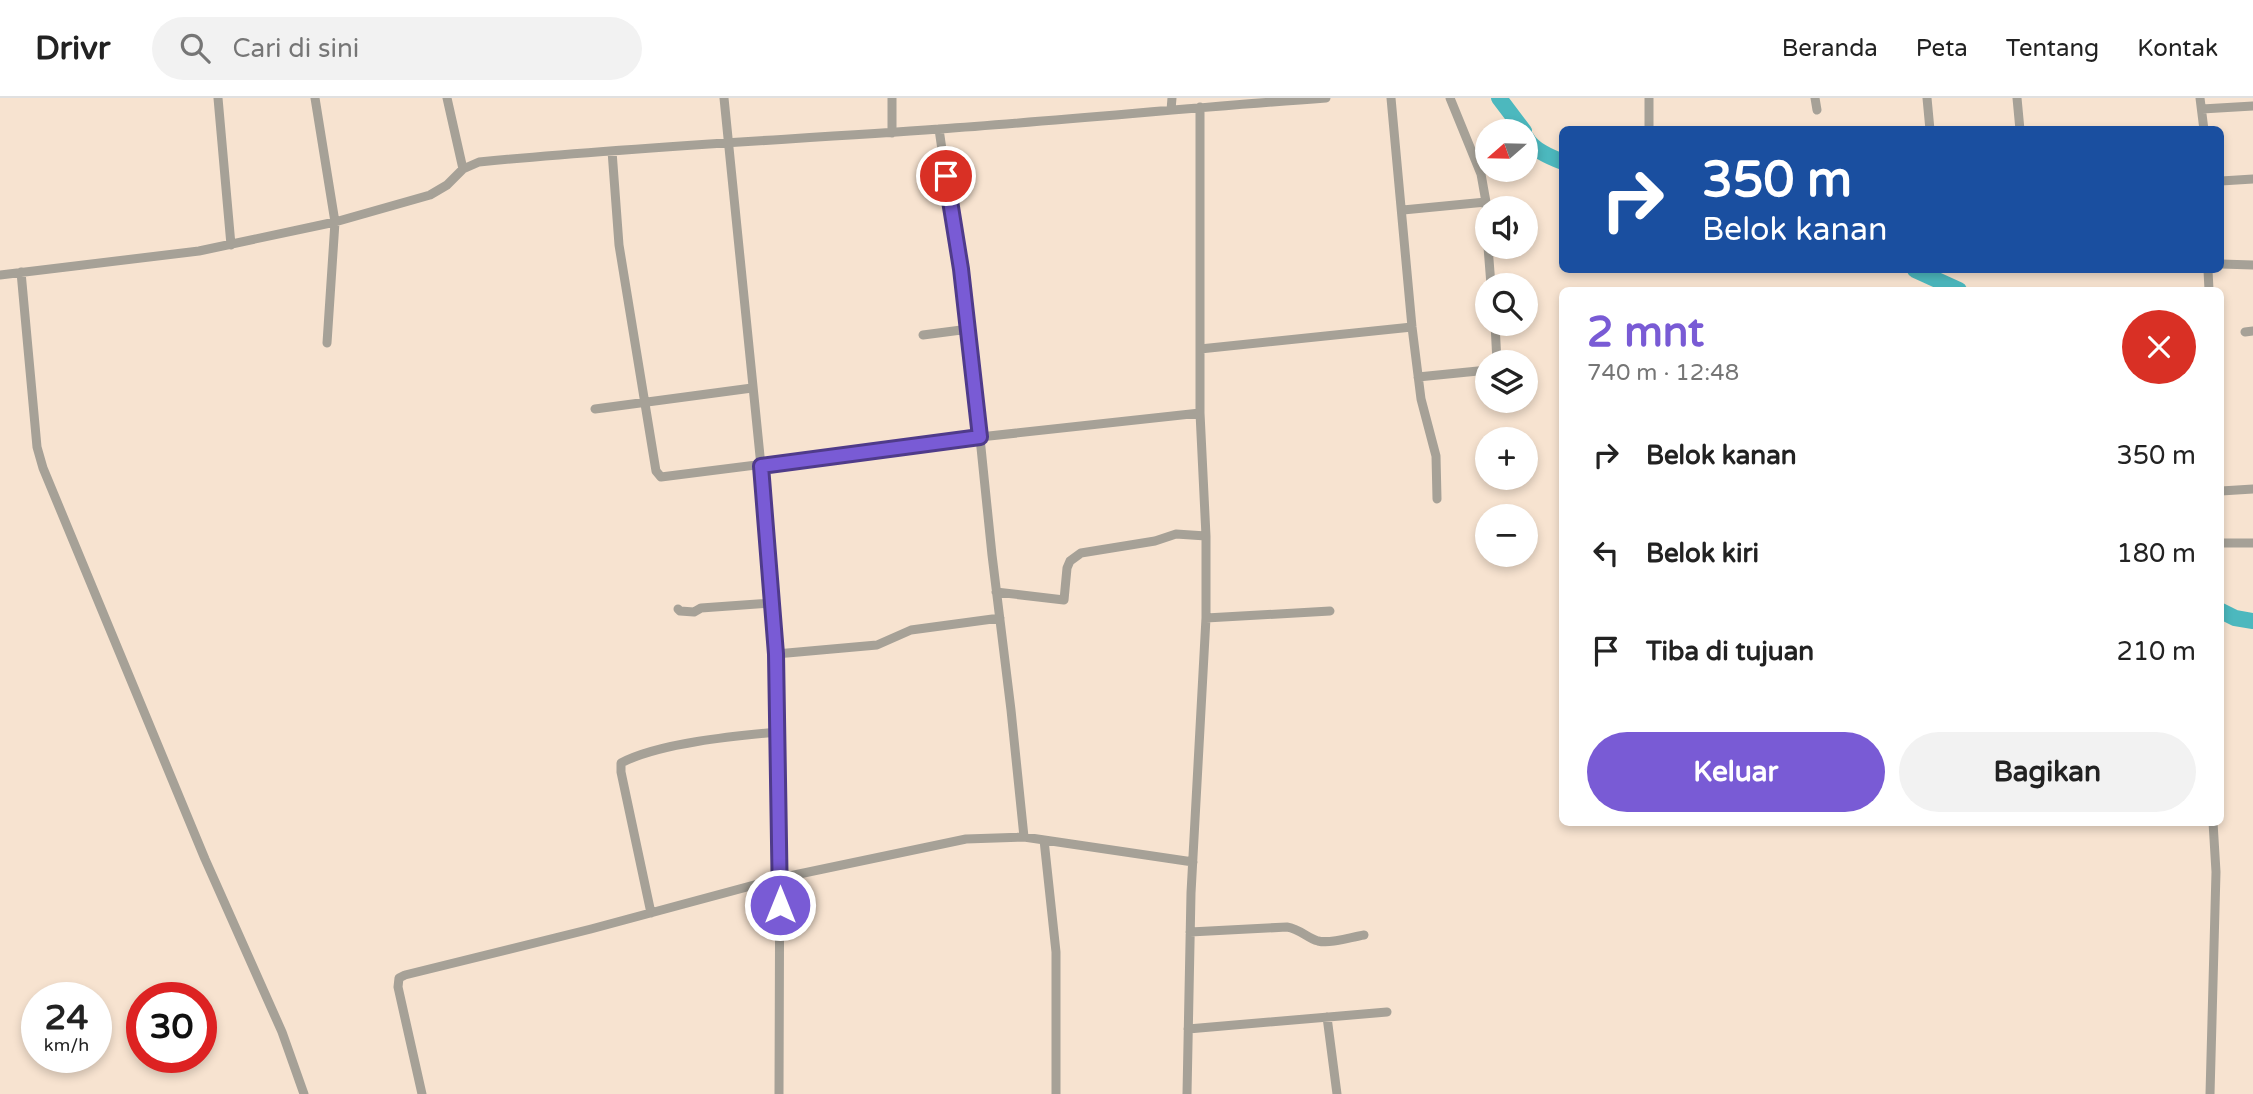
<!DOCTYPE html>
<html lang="id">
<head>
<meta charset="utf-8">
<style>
	:root { --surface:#fff; --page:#f2f2f2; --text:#222; --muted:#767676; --line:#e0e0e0; --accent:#795bd5 }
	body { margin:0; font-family:"Varela Round",sans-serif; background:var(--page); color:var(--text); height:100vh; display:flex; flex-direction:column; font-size:26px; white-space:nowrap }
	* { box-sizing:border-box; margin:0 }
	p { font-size:23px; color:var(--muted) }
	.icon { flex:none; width:38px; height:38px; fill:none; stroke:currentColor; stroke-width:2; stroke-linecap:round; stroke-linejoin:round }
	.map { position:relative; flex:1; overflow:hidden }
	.side { position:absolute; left:1559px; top:189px; width:665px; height:539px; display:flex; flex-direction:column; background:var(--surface); border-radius:10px; box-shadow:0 4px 10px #0003 }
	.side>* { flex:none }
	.banner { position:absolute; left:1559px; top:28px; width:665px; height:147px; border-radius:10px; box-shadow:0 4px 10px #0003; background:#1a4fa0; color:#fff; overflow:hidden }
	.needle { width:46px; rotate:250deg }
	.tools { position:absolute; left:1475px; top:21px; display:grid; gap:14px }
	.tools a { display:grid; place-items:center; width:63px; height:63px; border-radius:50%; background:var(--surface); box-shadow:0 4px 10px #0003; font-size:35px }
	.speed { position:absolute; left:21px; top:884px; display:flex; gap:14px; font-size:35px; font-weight:700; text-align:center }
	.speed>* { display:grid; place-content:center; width:91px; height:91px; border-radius:50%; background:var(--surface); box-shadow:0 4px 10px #0003; line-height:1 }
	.speed small { font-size:18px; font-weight:400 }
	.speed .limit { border:10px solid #d22; background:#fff; color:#111 }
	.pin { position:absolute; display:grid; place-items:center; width:60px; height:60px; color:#fff; margin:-30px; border:4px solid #fff; border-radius:50%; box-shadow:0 2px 7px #0007 }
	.me { position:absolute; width:77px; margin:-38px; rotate:0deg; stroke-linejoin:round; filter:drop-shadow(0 0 5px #0008) }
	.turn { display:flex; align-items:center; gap:24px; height:147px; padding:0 28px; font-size:32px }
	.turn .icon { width:91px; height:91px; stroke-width:2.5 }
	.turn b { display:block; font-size:49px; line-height:60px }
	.round { display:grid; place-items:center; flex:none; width:74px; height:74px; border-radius:37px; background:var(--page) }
	.head { display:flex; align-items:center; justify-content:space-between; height:119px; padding:0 28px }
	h1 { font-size:42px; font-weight:700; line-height:52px; color:var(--accent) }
	.cta { display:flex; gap:14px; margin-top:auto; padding:14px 28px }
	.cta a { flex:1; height:80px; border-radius:42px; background:var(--accent); color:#fff; font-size:28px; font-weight:700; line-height:80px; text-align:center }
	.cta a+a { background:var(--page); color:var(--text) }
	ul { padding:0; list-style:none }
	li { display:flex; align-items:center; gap:21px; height:98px; padding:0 28px }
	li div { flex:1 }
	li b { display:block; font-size:26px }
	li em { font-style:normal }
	header { display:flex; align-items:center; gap:42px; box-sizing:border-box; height:98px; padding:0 35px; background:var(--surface); border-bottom:2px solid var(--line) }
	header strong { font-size:33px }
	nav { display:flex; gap:38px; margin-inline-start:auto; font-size:24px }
	.search { width:490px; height:63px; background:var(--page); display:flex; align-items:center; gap:18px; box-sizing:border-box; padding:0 24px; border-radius:38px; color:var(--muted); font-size:26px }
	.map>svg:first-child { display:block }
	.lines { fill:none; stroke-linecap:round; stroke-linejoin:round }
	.river { stroke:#4cb8be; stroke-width:16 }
	.minor { stroke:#a6a197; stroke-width:9 }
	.route-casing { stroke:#4f3b8a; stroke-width:18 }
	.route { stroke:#795bd5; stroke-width:12 }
</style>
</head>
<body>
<header>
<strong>Drivr</strong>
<div class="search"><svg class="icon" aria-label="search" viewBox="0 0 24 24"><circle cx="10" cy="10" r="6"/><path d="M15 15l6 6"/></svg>Cari di sini</div>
<nav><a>Beranda</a><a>Peta</a><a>Tentang</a><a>Kontak</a></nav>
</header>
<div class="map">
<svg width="2253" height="996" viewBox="0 0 2253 996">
	<rect width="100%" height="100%" fill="#f7e3d0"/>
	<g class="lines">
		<!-- river -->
		<path class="river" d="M 1499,0 L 1524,33
			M 1526,39 C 1533,52 1550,59 1563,64
			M 1915,172 L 1959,192
			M 2221,513 L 2235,520 L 2253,523"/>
		<!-- minor -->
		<path class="minor" d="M 218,0 L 231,147
			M 315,0 L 335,124 L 327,245
			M 447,0 L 463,71
			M 724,0 L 761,368 L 776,556 L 780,697 L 779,996
			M 892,0 L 892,35
			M 1391,0 L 1412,229 L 1421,301 L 1436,358 L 1437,401
			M 1450,0 L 1481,76 L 1486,104 L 1488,141
			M 1649,0 L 1649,32
			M 1815,0 L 1817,12
			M 1927,0 L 1930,32
			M 2017,0 L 2020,32
			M 2200,0 L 2204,32
			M 2202,11 L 2253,8
			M 1171,12 L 1172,0
			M 939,31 L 971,252 L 992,457 L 1011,612 L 1024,739
			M 612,53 L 619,147 L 656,373 L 661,379 L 980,339 L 1200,315
			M 2221,83 L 2253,81
			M 1403,112 L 1486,104
			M 1488,149 L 1491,187
			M 2221,166 L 2253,167
			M 2208,172 L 2209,192
			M 21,174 L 37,349 L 43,370 L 205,761 L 282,934 L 304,996
			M 0,177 L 199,153 L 335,124 L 430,97 L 447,87 L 463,71 L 479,64 C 632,49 786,42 939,31 C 1068,22 1197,9 1326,0
			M 1495,226 L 1497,264
			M 2245,234 L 2253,233
			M 923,237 L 969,231
			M 1200,251 L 1412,229
			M 1418,279 L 1488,272
			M 595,311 L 752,290
			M 2221,393 L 2253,391
			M 2221,445 L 2253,445
			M 996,494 L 1064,502 L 1067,470 L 1070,463 L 1081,455 L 1155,443 L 1176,436 L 1206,438
			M 678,511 L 680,513 L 694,514 L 701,510 L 772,505
			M 1206,520 L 1330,513
			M 776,556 L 877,547 L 911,532 L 1000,520
			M 1044,742 L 1056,854 L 1056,996
			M 651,815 L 621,674 L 621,665 C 659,645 734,638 778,634
			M 1190,834 L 1287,829 C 1300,831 1307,840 1318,843 C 1331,846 1351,839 1364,837
			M 1327,919 L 1337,996
			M 1188,931 L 1387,914
			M 422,996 L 398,889 L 399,880 L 405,877 L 591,831 L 780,780 L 966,741 L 1024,739 L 1193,764
			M 1187,996 L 1191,795 L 1206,520 L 1206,438 L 1200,315 L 1200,9
			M 2210,996 L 2216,774 L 2213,724"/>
	</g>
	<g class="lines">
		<!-- route casing -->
		<g class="route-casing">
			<path id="route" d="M 780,807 L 776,556 L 761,368 L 980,339 L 961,171 L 946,78"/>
		</g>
		<!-- route -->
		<use href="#route" class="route"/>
	</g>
</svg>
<div class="tools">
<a><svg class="needle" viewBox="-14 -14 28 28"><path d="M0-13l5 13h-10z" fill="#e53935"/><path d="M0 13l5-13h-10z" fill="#767676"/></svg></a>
<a><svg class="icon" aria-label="sound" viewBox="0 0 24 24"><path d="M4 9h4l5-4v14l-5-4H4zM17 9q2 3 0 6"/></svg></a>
<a><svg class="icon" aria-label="search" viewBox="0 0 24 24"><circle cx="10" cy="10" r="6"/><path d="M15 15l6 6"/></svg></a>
<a><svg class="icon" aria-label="layers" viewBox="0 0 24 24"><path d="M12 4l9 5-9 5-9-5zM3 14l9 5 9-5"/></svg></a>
<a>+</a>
<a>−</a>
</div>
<div class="speed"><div>24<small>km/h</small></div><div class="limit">30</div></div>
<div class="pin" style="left:946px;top:78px;background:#d93025"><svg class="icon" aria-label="arrive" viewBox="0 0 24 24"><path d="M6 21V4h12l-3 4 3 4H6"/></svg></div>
<svg class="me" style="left:780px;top:807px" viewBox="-20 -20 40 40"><circle r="17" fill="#795bd5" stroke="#fff" stroke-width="3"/><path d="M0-11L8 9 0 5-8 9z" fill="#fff"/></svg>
<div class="banner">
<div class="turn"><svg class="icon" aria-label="right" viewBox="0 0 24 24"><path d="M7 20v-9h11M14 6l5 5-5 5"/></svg><div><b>350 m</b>Belok kanan</div></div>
</div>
<section class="side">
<div class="head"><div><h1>2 mnt</h1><p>740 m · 12:48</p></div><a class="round" style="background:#d93025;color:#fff"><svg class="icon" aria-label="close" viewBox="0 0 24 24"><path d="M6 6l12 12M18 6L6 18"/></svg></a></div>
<ul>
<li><svg class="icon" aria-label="right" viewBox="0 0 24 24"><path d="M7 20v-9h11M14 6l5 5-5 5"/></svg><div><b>Belok kanan</b></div><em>350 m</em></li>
<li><svg class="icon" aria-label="left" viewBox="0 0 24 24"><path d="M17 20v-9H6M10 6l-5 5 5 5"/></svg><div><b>Belok kiri</b></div><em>180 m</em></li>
<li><svg class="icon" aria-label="arrive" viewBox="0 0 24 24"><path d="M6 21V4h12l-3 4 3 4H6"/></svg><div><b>Tiba di tujuan</b></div><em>210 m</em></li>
</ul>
<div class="cta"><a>Keluar</a><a>Bagikan</a></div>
</section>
</div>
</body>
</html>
